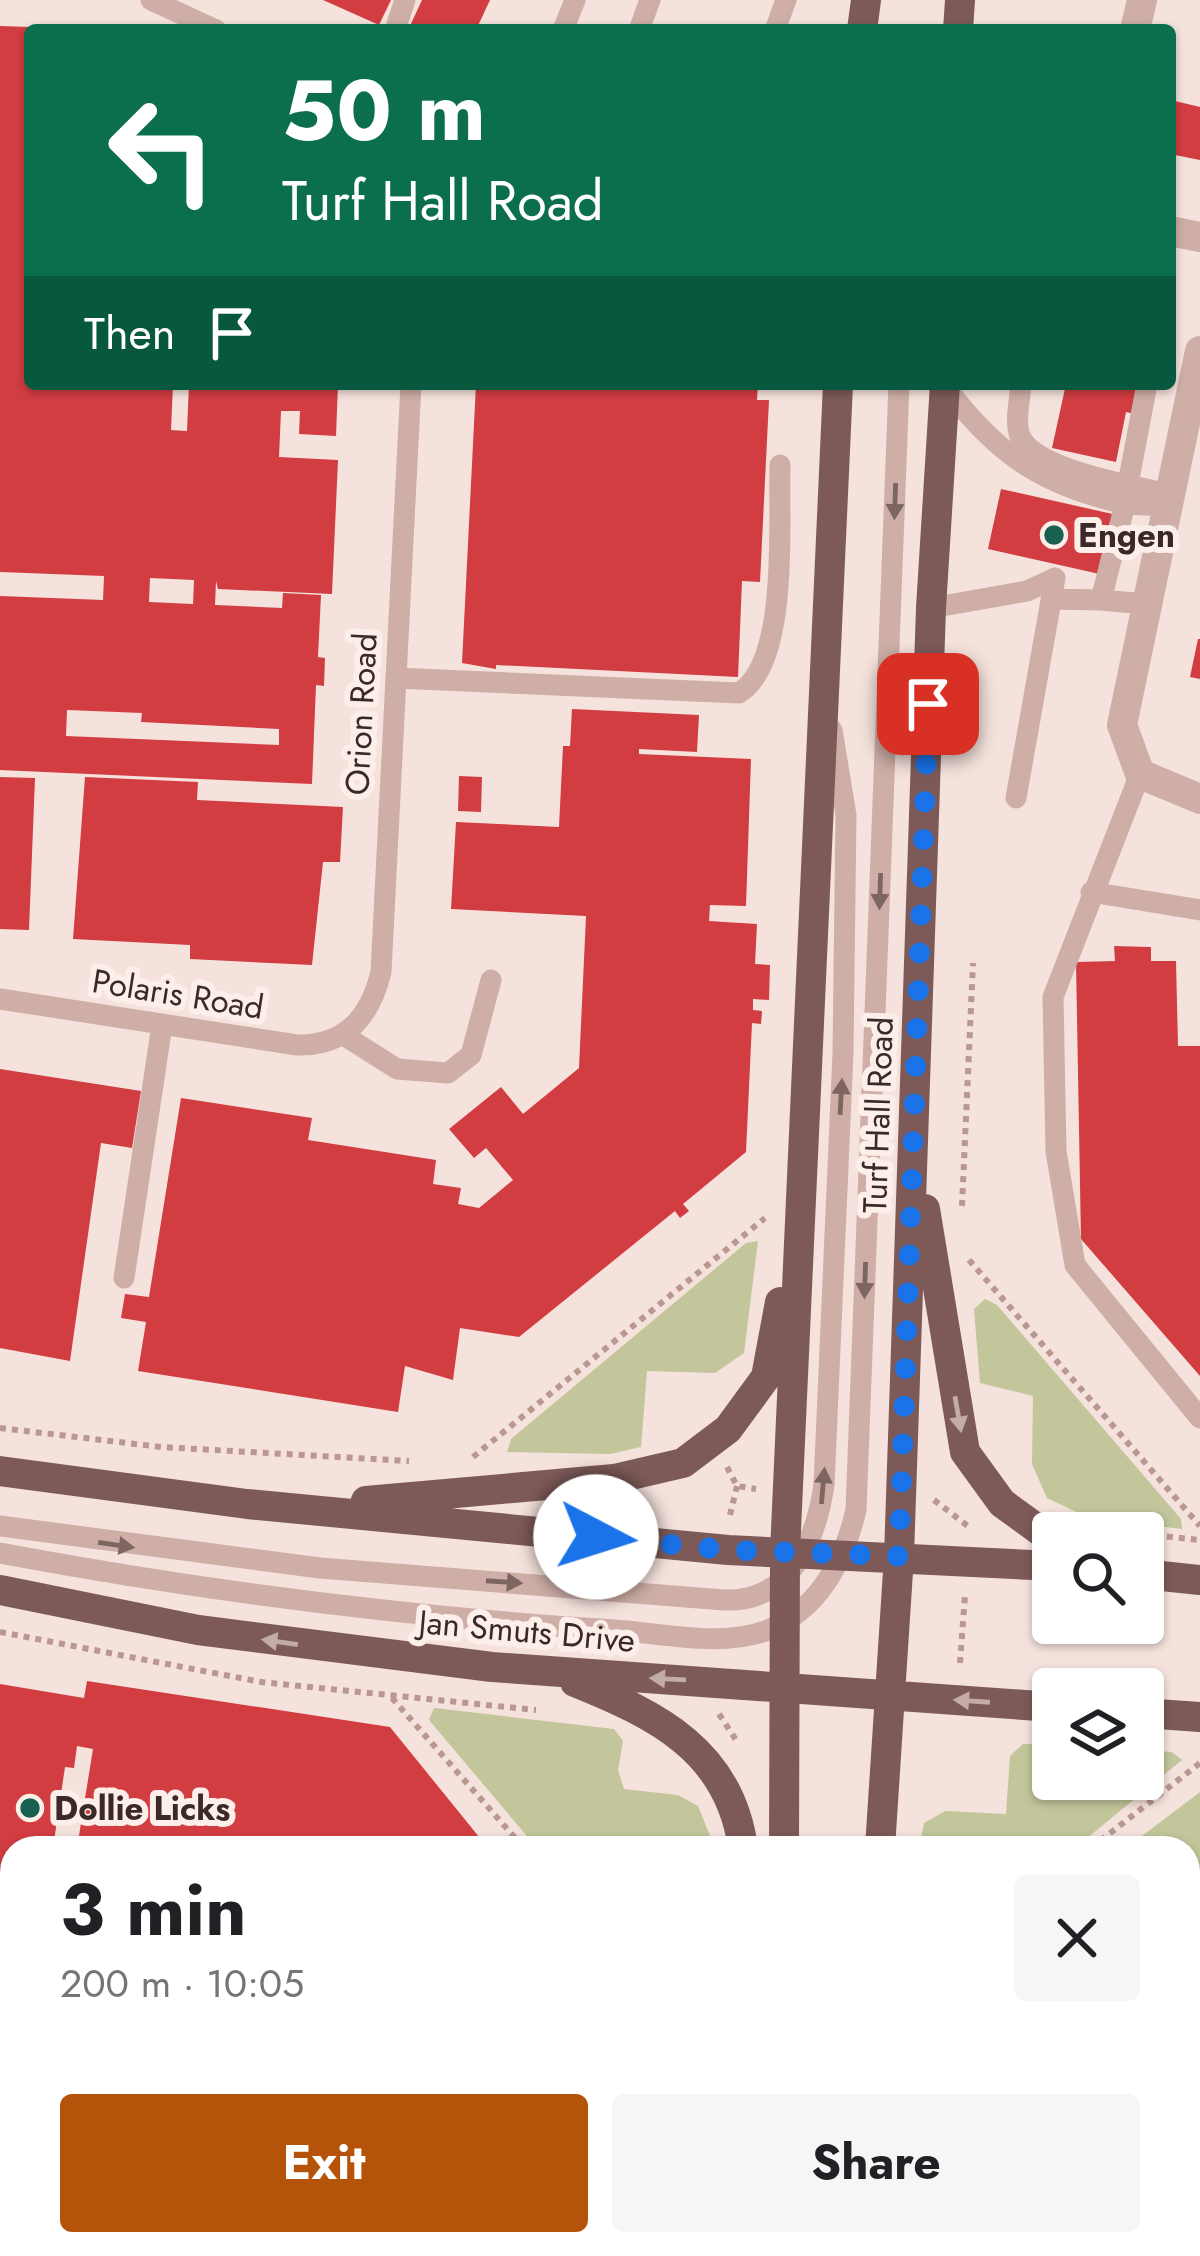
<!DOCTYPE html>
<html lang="en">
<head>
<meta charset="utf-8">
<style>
	:root { --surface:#fff; --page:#f6f6f6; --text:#202124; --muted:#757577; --accent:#b45309 }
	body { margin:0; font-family:Jost,sans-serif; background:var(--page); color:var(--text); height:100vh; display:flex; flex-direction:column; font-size:45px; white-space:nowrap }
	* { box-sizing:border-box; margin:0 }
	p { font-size:39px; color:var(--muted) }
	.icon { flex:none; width:66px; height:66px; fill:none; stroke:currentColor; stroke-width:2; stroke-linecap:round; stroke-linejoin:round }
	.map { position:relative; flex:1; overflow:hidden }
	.details { position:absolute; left:0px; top:1836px; width:1200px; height:420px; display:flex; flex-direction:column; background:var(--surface); border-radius:36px 36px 0 0; box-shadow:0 3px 9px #0004 }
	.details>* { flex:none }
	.hud { position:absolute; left:24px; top:24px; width:1152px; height:366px; border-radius:12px; box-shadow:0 3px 9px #0004; background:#0b6e4f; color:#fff; overflow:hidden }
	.controls { position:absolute; left:1032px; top:1512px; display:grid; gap:24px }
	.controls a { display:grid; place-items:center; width:132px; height:132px; border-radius:12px; background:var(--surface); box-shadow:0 3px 9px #0004; font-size:60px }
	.pin { position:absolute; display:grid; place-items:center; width:102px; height:102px; color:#fff; margin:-51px; border-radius:24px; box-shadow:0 6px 18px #0006 }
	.me { position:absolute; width:132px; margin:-66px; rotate:95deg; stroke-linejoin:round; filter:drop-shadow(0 0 9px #0008) }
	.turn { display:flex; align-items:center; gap:42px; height:252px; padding:0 60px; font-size:54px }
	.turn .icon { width:156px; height:156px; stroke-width:2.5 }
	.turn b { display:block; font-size:84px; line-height:102px }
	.then { display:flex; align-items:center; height:114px; padding:0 60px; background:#0003; gap:24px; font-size:45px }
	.round { display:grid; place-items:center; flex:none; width:126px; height:126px; border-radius:12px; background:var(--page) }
	.overview { display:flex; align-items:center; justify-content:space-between; height:204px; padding:0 60px }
	h1 { font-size:72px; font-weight:700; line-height:90px }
	.primary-button { display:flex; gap:24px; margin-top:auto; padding:24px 60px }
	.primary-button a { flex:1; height:138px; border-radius:12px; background:var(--accent); color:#fff; font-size:48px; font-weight:700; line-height:138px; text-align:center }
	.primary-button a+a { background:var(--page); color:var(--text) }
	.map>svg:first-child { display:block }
	.green { fill:#c3c59a }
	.building { fill:#d23d42; fill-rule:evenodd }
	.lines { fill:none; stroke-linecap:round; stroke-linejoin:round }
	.path { stroke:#ba9791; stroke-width:6; stroke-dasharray:6 6; stroke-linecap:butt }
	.lane { stroke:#ceaea7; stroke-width:21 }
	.street { stroke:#ceaea7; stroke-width:30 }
	.primary { stroke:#7d5a58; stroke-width:30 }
	.oneway { fill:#7d6561 }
	.oneway2 { fill:#c3aba8 }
	.route { stroke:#1a73e8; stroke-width:21; stroke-dasharray:0 37.8 }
	.poi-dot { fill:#196051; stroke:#fceee9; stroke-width:4.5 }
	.labels { text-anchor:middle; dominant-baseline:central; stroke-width:12; stroke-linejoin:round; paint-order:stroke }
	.poi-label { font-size:33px; font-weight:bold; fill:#3a2928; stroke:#fceee9; text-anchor:start }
	.street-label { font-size:33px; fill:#3a2928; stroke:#fceee9 }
</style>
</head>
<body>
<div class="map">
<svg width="1200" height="2256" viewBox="0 0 1200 2256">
	<rect width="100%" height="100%" fill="#f5e2dc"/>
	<!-- green -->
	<path class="green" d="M 758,1241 L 744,1353 L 715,1373 L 647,1371 L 641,1447 L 610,1454 L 507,1452 L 511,1439 L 746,1243 Z
		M 985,1299 L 997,1305 L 1181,1519 L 1182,1529 L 1089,1518 L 1047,1498 L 1032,1464 L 1033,1396 L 980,1383 L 974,1309 Z
		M 434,1708 L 614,1729 L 623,1741 L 618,1770 L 624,1789 L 678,1795 L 698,1806 L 715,1848 L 537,1848 L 429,1720 Z
		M 1023,1744 L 1053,1744 L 1053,1779 L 1143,1779 L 1143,1750 L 1172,1752 L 1182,1760 L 1075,1848 L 919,1848 L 924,1823 L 945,1811 L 1006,1814 L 1010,1756 Z
		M 1200,1792 L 1200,2256 L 943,2256 L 943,2244 L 1188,2244 L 1188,1848 L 1126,1848 Z"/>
	<!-- building -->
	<path class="building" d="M 323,0 L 391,0 L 379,25 Z
		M 422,0 L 490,0 L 476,30 L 414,30 L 409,28 Z
		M 0,26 L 30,27 L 30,384 L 173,384 L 171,430 L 187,431 L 189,384 L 338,384 L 336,436 L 299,434 L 300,411 L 281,411 L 279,457 L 338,460 L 332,594 L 218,589 L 216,581 L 215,605 L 282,608 L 283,593 L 321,595 L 318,657 L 325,658 L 324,686 L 316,685 L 312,784 L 0,770 L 0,596 L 103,600 L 104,576 L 0,572 ZM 150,578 L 194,580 L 193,604 L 149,602 ZM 67,710 L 142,713 L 141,722 L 279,729 L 279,745 L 66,736 Z
		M 1175,101 L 1200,107 L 1200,160 L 1170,154 Z
		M 476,384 L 758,384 L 757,400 L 769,400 L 760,582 L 742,581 L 738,677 L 496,665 L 496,669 L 462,663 Z
		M 1066,384 L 1140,388 L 1134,414 L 1126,412 L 1116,462 L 1052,448 Z
		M 1001,489 L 1117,515 L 1104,575 L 988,549 Z
		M 1198,639 L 1200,639 L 1200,679 L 1190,677 Z
		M 572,709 L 699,715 L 697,752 L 639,749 L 639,754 L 751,759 L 746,906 L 710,905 L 709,921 L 757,924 L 755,964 L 770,965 L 769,1000 L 753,999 L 753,1010 L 762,1011 L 761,1024 L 752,1023 L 746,1152 L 683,1204 L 689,1211 L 680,1218 L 675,1211 L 519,1337 L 460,1328 L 453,1380 L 405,1366 L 398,1412 L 138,1371 L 146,1322 L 121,1318 L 125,1294 L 149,1297 L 181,1098 L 312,1118 L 308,1140 L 436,1160 L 433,1184 L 461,1188 L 458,1204 L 479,1208 L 513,1180 L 486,1148 L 474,1158 L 449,1129 L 501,1087 L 523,1114 L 579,1068 L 586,916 L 451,909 L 456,822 L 559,827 L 563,746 L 570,746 Z
		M 459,776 L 482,777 L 481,812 L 458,811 Z
		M 0,777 L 35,778 L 29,930 L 0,929 Z
		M 85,777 L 198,782 L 197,800 L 343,807 L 340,862 L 323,862 L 312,965 L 190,959 L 190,945 L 73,939 Z
		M 1114,946 L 1151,947 L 1151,961 L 1176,961 L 1178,1046 L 1200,1046 L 1200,1376 L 1081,1239 L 1076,962 L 1115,961 Z
		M 0,1069 L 141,1091 L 132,1148 L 101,1143 L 70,1361 L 0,1348 Z
		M 87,1681 L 390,1727 L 488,1848 L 77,1848 L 93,1749 L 77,1746 L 74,1768 L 65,1767 L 53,1848 L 12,1848 L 12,1980 L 0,1978 L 0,1684 L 84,1698 Z
		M 0,2140 L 12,2142 L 12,2244 L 246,2244 L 244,2256 L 0,2256 Z
		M 449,2244 L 671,2244 L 669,2256 L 447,2256 Z"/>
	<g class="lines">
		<!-- path -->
		<path class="path" d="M 962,1206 L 973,963
			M 969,1260 L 1200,1526
			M 0,1428 L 161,1447 L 409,1461
			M 473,1457 L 765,1218
			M 727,1467 L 737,1486 L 756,1489
			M 934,1500 L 969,1527
			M 730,1515 L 737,1486
			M 1110,1531 L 1131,1533
			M 1143,1534 L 1200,1540
			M 0,1632 L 261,1682 L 536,1710
			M 960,1663 L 965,1595
			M 392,1698 L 524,1848
			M 719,1714 L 738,1743
			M 1091,1848 L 1200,1763"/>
		<!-- lane -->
		<path class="lane" d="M 151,0 L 216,30
			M 395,30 L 405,0
			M 563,30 L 575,0
			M 639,30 L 650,0
			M 775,30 L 786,0
			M 1021,384 C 1020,399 1015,419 1019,433 C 1029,470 1136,486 1169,494
			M 945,386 C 997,455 1042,485 1125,504
			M 1128,484 L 1147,384
			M 1051,599 L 1101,600
			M 1146,604 L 1101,600 L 1125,504 L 1167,506
			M 931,608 L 1027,591 L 1055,578
			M 396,678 L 739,693 C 790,662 778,520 780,465
			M 1140,774 L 1053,997 L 1056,1151 L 1075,1265 L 1200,1418
			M 1016,798 L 1055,578
			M 1091,892 L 1200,910
			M 0,999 L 297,1045 C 346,1046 370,1017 381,972 L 411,384
			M 345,1036 L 397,1069 L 448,1073 L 471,1055 L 491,980
			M 124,1278 L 162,1025
			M 0,1526 L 320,1568 L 724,1600 C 790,1603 816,1540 824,1485 L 843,1053 L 846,815 L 832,730
			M 0,1553 C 203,1591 408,1617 614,1630 C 662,1633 723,1648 768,1630 C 819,1609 844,1561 856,1510 L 899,384
			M 0,2040 L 12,2042
			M 350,2256 L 352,2244"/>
		<!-- street -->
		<path class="street" d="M 1135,30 L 1142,0
			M 1170,231 L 1200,237
			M 1200,351 L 1122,725 L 1140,774 L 1200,799"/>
		<!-- primary -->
		<path class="primary" d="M 862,30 L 866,0
			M 958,30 L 960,0
			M 925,1209 L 965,1452 L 1002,1503 L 1053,1540
			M 0,1471 L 247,1504 L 728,1550 L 1053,1566
			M 366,1501 L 614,1479 L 683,1463 L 728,1429 L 766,1377 L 780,1302
			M 1143,1574 L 1200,1580
			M 0,1590 L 198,1630 L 492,1667 L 1053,1707
			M 575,1682 C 657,1715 730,1751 743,1848
			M 1143,1713 L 1200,1717
			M 784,1848 L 785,1552 L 838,384
			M 880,1848 L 899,1556 L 931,608 L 945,384
			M 776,2256 L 776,2244
			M 858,2256 L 859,2244"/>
	</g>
	<!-- one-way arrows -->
	<defs><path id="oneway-solid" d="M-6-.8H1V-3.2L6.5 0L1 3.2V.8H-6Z" transform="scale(3)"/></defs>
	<g class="oneway">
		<use href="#oneway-solid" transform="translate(895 501) rotate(92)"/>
		<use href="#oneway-solid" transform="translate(880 891) rotate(92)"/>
		<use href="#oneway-solid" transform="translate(841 1097) rotate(-87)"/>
		<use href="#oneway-solid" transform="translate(865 1280) rotate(92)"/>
		<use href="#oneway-solid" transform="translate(823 1486) rotate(-85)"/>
		<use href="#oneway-solid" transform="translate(116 1545) rotate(8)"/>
		<use href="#oneway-solid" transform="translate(504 1582) rotate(4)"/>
	</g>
	<g class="oneway2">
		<use href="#oneway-solid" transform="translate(958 1414) rotate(80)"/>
		<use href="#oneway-solid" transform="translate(280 1642) rotate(-172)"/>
		<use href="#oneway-solid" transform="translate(668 1679) rotate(-177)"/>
		<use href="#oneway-solid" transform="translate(972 1701) rotate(-176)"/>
	</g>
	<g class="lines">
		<!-- route -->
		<path class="route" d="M 596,1537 L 728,1550 L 899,1556 L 928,704"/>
	</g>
	<!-- markers -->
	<g class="poi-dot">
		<circle cx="1054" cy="535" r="12"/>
		<circle cx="30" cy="1808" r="12"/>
	</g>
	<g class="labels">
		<!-- poi labels -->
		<g class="poi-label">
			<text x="1078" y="535">Engen</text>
			<text x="54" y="1808">Dollie Licks</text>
		</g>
		<!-- street labels -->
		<g class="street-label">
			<text transform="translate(361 714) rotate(-87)">Orion Road</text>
			<text transform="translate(178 994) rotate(9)">Polaris Road</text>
			<text transform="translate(878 1115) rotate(-88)">Turf Hall Road</text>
			<text transform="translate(527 1631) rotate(5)">Jan Smuts Drive</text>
		</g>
	</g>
</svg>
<div class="controls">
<a><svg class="icon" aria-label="search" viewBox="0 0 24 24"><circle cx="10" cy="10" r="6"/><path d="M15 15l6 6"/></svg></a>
<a><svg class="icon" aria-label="layers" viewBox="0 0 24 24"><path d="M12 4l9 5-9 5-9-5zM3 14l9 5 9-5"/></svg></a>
</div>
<div class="pin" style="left:928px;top:704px;background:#d93025"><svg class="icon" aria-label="arrive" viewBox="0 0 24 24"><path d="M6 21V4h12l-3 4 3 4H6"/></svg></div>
<svg class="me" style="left:596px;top:1537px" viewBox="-20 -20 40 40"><circle r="19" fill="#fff"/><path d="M0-13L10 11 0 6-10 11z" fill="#1a73e8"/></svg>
<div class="hud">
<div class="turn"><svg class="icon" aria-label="left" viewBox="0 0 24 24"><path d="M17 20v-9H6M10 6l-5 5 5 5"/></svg><div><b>50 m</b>Turf Hall Road</div></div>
<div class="then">Then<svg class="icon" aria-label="arrive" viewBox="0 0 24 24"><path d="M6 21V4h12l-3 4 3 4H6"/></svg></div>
</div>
<section class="details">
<div class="overview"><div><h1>3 min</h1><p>200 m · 10:05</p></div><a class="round"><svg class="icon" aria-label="close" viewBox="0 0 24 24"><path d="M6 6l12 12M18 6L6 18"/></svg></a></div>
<div class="primary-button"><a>Exit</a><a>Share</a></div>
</section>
</div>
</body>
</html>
